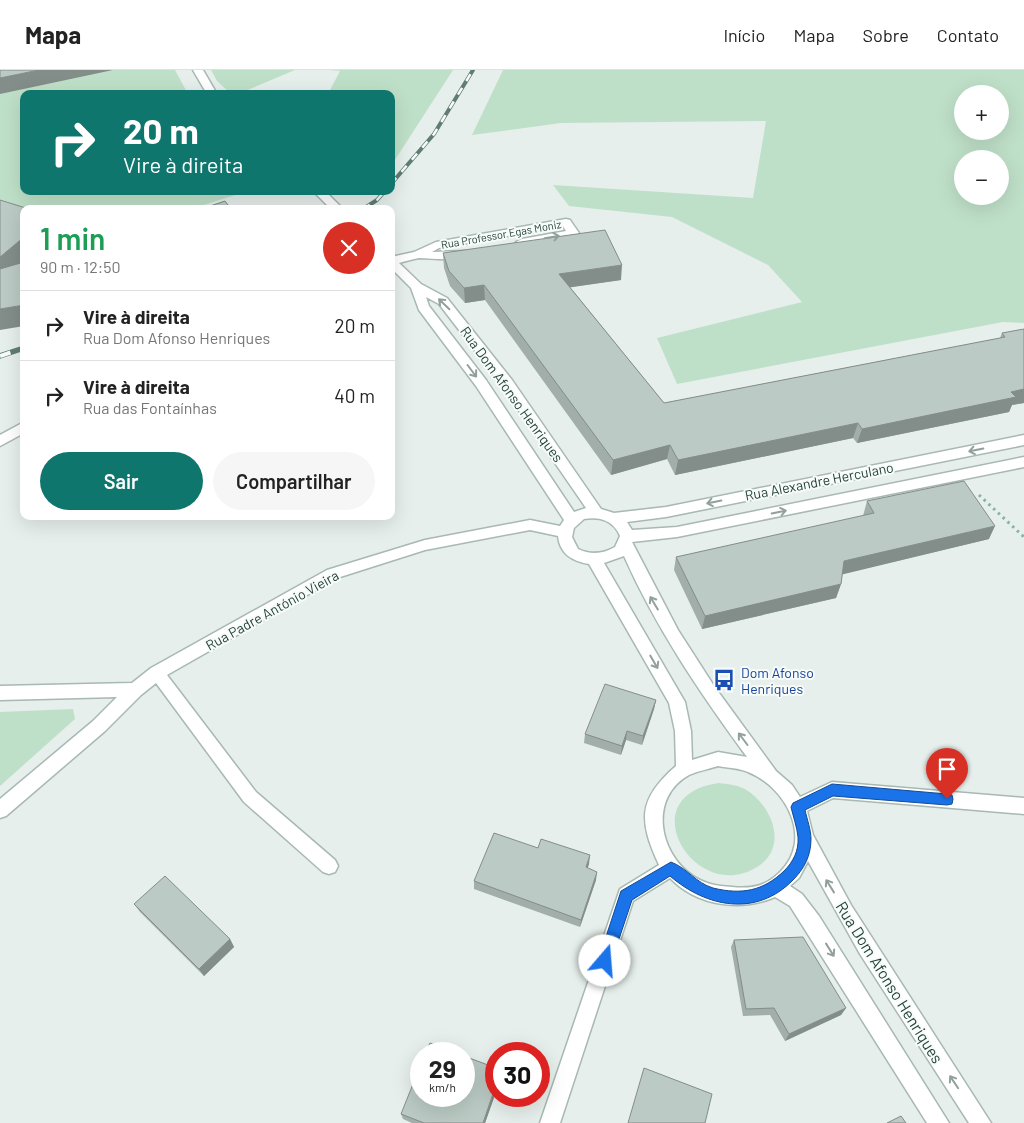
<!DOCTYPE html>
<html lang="pt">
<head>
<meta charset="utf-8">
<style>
	:root { --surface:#fff; --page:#f6f6f6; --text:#222; --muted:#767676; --line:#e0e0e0; --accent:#0f766e }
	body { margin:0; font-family:Barlow,sans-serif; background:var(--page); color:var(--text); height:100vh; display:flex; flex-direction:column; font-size:19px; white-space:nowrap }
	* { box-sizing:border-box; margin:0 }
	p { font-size:16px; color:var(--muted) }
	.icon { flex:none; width:28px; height:28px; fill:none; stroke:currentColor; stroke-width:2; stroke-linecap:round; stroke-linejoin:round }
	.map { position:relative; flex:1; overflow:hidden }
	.panel { position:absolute; left:20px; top:135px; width:375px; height:315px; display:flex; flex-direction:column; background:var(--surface); border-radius:10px; box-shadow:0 5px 20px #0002 }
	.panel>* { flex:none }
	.guide { position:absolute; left:20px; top:20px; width:375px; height:105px; border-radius:10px; box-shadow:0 5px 20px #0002; background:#0f766e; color:#fff; overflow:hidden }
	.fabs { position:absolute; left:954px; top:15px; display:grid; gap:10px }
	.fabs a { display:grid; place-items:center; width:55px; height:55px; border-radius:50%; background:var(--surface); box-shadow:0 5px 20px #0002; font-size:25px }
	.speed { position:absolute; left:410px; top:972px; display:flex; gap:10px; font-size:25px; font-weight:700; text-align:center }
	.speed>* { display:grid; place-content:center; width:65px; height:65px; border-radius:50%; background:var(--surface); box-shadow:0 5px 20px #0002; line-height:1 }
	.speed small { font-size:12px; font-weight:400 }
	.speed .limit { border:8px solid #d22; background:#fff; color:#111 }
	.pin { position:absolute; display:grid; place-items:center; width:42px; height:42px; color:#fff; margin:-51px -21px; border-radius:50% 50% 50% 0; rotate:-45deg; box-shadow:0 0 5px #0007 }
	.pin .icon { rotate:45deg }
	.me { position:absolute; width:55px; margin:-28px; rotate:18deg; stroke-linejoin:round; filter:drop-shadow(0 0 4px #0008) }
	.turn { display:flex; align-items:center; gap:18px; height:105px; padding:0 20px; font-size:22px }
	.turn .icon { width:65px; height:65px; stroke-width:2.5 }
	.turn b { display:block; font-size:35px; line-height:42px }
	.round { display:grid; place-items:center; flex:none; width:52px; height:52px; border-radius:26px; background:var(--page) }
	.headline { display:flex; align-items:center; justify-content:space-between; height:85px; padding:0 20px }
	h1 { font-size:30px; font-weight:600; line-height:38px; color:#1e9e55 }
	.button { display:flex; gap:10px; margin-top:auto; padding:10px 20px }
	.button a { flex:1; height:58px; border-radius:30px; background:var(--accent); color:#fff; font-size:20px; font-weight:600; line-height:58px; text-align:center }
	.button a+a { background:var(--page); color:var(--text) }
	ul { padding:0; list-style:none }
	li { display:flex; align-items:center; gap:15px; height:70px; padding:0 20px; border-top:1px solid var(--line) }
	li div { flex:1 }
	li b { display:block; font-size:19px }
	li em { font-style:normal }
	header { display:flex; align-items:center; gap:30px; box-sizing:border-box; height:70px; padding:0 25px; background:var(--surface); border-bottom:1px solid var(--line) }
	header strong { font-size:24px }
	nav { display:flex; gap:28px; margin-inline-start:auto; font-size:18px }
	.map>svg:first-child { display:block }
	.green { fill:#bfe0c8; fill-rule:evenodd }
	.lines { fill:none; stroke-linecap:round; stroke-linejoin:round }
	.minor-casing { stroke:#a8b8b2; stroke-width:3 }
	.path { stroke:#86b3a5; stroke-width:3; stroke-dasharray:2.5 4; stroke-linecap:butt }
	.minor { fill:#fff; fill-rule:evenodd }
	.rail-far1-casing { stroke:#5f7d75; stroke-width:4 }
	.rail-casing { stroke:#5f7d75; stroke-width:5.5 }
	.rail-far1 { stroke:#f7fbf9; stroke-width:2.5; stroke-dasharray:8; stroke-linecap:butt }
	.rail { stroke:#f7fbf9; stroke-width:4; stroke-dasharray:11; stroke-linecap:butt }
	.wall { fill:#a1aea9 }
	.shaded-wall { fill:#838d89 }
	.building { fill:#bbcac4; stroke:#838d89 }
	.oneway { stroke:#92a09c }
	.route { fill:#1a73e8; stroke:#114b97 }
	.labels { text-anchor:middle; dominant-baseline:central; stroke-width:4; stroke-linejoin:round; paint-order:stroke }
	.far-street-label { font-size:11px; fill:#24423a; stroke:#f7fbf9 }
	.street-label { font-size:14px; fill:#24423a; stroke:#f7fbf9 }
	.transit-label { font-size:14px; fill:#164399; stroke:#f7fbf9; text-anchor:start }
	.near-street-label { font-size:16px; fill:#24423a; stroke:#f7fbf9 }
</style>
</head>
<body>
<header>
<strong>Mapa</strong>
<nav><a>Início</a><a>Mapa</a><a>Sobre</a><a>Contato</a></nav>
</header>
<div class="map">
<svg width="1024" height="1053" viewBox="0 0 1024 1053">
	<rect width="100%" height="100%" fill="#e6efeb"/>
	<!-- green -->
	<path class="green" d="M 0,0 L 175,0 L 188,24 L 24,24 L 24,121 L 248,121 L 191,139 L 24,139 L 0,147 Z
		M 211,0 L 295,0 L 238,24 L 231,24 L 217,11 Z
		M 330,0 L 453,0 L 391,96 L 391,24 L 328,24 L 340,1 Z
		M 503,0 L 1024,0 L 1024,253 L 1003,252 L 677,314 L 657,268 L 802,232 L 768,195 L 672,147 L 569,136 L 553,115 L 753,128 L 766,51 L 561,53 L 472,65 ZM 962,24 L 1000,24 L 1000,61 L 962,61 ZM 962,89 L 1000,89 L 1000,126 L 962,126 Z
		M 73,639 L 75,649 L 0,716 L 0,642 Z
		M 719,713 C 728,714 737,715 745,719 C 771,734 790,777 757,797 C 694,836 629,725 719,713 Z"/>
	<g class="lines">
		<!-- minor casing -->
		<g class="minor-casing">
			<path id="minor" d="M 193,0 L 203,0 L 217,24 L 207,24 Z
				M 313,121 L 325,121 L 343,139 L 331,139 Z
				M 566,149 L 570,150 L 579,163 L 577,165 L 522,175 L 516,172 L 522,169 L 566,161 L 563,156 L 439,178 L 432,182 L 466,181 L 468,183 C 457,193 434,188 419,188 C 413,189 406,191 399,193 L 421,214 L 447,228 L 512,310 L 601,439 L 614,443 L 666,437 L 1024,365 L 1024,375 L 666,447 L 627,452 L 632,460 L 677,457 L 1024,387 L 1024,397 L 677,467 L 632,472 L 678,560 L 714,616 L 776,701 L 792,715 L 800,727 L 832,712 L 1024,728 L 1024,744 L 833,728 L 807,741 L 813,765 L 851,835 L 991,1053 L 969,1053 L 860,884 L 808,791 L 799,808 L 790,816 L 802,824 L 819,846 L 949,1053 L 927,1053 L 790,836 L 775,827 C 740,842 697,836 670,808 L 633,831 L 560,1053 L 540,1053 L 620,819 L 659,795 C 639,751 637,730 676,696 L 675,661 L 669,633 L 589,494 C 572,491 560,484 558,466 L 530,460 L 425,480 L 337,508 L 167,605 L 256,722 L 335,790 L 338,796 L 335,802 L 329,804 L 323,802 L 244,732 L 156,613 L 141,625 L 105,661 L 6,746 L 0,748 L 0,729 L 93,651 L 117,627 L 0,630 L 0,616 L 132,613 L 151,598 L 327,500 L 425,470 L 530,450 L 560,456 L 564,450 L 476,316 L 419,240 L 411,218 L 391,198 L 391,187 L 414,182 L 436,172 ZM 426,227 L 439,234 L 502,316 L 586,438 L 574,442 L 486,310 L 429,236 ZM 584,449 C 600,446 614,451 620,466 L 615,477 C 603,484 591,485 578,479 L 572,467 L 574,458 ZM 624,486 C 656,558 700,623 747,687 L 718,682 L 692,690 L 691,661 L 685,632 L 604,493 ZM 718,696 C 728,698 739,698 748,702 C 786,717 814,769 780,802 C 766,816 752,819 732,817 C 717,816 705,814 693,806 C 658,783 649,727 689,705 C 698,701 709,699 718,696 Z
				M 24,352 L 24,363 L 0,376 L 0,365 Z"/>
		</g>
		<!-- path -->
		<path class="path" d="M 979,425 L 1024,467"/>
		<!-- minor -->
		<use href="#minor" class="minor"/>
		<!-- rail-far1 casing -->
		<g class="rail-far1-casing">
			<path id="rail-far1" d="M 391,114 L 434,64 L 473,0
				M 363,139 L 377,130 L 385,121"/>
		</g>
		<!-- rail casing -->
		<g class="rail-casing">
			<path id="rail" d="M 0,286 L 24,278"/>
		</g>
		<!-- rail-far1 -->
		<use href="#rail-far1" class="rail-far1"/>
		<!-- rail -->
		<use href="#rail" class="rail"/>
	</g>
	<!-- wall -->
	<path class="wall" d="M 443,183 L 621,210 L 570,217 L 664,333 L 1000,268 L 1002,263 L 1024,259 L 1024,333 L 1012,335 L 1009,342 L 857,373 L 853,368 L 675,405 L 667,389 L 611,405 L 485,230 L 465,233 L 450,216 L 444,198 Z
		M 867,431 L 989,469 L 842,504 L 841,514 L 836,528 L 702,559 L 674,500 L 676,487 L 863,446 Z
		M 656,630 L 654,639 L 642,675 L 626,670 L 621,685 L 584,673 L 585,664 Z
		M 538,778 L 589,794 L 587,798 L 596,810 L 580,857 L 474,819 L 474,811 Z
		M 134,834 L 230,869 L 234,877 L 204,906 L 140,842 Z
		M 734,870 L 846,938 L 841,945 L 785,971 L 770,945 L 743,946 L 731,877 Z
		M 496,998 L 496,1022 L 485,1053 L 412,1053 L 403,1049 L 401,1044 Z"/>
	<!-- shaded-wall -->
	<path class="shaded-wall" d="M 39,0 L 113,0 L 0,24 L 0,8 Z
		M 24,167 L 24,193 L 0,213 L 0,187 Z
		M 622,195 L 621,210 L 559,219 L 559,204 Z
		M 484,215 L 485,230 L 465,233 L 464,218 Z
		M 24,235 L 24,256 L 0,260 L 0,239 Z
		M 1024,319 L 1024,333 L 1012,335 L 1009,342 L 857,373 L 862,359 L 1011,322 Z
		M 858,353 L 853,368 L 675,405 L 678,390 Z
		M 670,375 L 667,389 L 611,405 L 613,390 Z
		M 995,456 L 989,469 L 840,505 L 844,491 Z
		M 841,514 L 836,528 L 702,559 L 705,546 Z
		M 656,630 L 654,639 L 642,675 L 643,666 Z
		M 627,661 L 626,670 L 621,685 L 622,676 Z
		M 590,785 L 589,794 L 585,806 L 586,797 Z
		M 597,802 L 596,810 L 580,857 L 581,850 Z
		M 230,869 L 234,877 L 204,906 L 199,899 Z
		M 846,938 L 841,945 L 785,971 L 789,964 Z
		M 496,1015 L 496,1022 L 485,1053 L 483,1053 Z"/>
	<!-- building -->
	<path class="building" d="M 0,0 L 39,0 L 0,8 Z
		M 0,130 L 29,139 L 24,139 L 24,167 L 0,187 Z
		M 225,131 L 231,139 L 201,139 Z
		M 605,160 L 622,195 L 559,204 L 664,333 L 1005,267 L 1002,263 L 1024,259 L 1024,319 L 1011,322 L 1016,327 L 862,359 L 858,353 L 678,390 L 670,375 L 613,390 L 484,215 L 464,218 L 449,201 L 443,183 Z
		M 24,192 L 24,235 L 0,239 L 0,199 Z
		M 964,411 L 995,456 L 844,491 L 841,514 L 705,546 L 676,487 L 874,443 L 867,431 Z
		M 605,614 L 656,630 L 643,666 L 627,661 L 622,676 L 585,664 Z
		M 494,763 L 538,778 L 541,769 L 590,785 L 586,797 L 597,802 L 581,850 L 474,811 Z
		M 165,806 L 230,869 L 199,899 L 134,834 Z
		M 803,867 L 846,938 L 789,964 L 774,938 L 746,939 L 734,870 Z
		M 430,973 L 458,984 L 425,984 Z
		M 464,986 L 496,998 L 496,1015 L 483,1053 L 424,1053 L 401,1044 L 421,994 L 421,1026 L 464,1026 Z
		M 644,998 L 712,1024 L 705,1053 L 628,1053 Z
		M 901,1046 L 906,1053 L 887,1053 Z"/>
	<!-- one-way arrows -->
	<defs><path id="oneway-shaft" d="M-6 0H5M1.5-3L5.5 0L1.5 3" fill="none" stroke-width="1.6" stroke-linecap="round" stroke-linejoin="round" transform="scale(1.25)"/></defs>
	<g class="oneway">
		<use href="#oneway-shaft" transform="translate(552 167) rotate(-10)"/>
		<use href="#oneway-shaft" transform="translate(444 234) rotate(-136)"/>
		<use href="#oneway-shaft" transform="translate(472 301) rotate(53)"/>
		<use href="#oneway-shaft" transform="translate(976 380) rotate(169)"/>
		<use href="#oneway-shaft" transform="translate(714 432) rotate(169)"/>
		<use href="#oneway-shaft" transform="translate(779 442) rotate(-11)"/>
		<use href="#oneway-shaft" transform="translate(654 533) rotate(-121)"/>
		<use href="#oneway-shaft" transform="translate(654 592) rotate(60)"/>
		<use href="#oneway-shaft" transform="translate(743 669) rotate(-127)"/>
		<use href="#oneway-shaft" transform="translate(830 816) rotate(-122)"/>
		<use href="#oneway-shaft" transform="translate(830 880) rotate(58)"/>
		<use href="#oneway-shaft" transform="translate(954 1012) rotate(-124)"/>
	</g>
	<!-- route -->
	<path class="route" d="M 832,714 L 947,724 L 952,725 L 953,729 L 952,734 L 947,735 L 833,726 L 805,740 C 807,749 811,760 811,769 C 811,786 804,799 793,810 C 757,847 707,838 670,806 L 632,830 L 610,896 L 605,898 L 600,896 L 598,891 L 621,821 L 671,792 C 687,798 696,813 713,818 C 742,825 763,821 784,801 C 793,792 799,781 798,767 C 797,757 793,746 791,737 L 793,733 Z"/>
	<!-- icons -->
	<defs>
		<g id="bus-bare" transform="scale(1.725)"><path d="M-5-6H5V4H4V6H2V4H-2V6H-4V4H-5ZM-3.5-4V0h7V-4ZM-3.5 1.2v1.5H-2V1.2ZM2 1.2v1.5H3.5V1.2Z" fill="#1a4fb4" stroke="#f7fbf9" stroke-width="2.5" paint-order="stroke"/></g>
	</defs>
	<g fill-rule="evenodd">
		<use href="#bus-bare" x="724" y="610"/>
	</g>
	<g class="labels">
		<!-- far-street labels -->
		<g class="far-street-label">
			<text transform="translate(501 164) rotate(-10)">Rua Professor Egas Moniz</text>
		</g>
		<!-- street labels -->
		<g class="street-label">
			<text transform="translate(512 324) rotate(54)">Rua Dom Afonso Henriques</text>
			<text transform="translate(819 411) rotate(-11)">Rua Alexandre Herculano</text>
			<text transform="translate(272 540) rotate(-29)">Rua Padre António Vieira</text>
		</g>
		<!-- transit labels -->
		<g class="transit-label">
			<text x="741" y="602">Dom Afonso<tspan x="741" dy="16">Henriques</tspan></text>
		</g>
		<!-- near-street labels -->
		<g class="near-street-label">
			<text transform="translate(890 912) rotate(58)">Rua Dom Afonso Henriques</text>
		</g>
	</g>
</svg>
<div class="fabs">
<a>+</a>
<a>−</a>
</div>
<div class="speed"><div>29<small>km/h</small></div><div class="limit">30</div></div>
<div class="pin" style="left:947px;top:729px;background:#d93025"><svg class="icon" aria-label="arrive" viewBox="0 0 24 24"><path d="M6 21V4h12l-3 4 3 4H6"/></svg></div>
<svg class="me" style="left:605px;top:891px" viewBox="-20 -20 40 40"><circle r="19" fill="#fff"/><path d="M0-13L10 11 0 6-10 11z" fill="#1a73e8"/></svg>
<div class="guide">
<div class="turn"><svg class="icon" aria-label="right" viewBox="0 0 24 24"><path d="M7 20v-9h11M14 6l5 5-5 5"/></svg><div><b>20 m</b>Vire à direita</div></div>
</div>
<section class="panel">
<div class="headline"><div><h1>1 min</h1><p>90 m · 12:50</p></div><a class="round" style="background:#d93025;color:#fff"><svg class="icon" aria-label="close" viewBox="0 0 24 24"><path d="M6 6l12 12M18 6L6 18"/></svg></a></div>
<ul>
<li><svg class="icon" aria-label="right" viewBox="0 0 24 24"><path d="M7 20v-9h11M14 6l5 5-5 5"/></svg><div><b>Vire à direita</b><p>Rua Dom Afonso Henriques</p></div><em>20 m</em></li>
<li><svg class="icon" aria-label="right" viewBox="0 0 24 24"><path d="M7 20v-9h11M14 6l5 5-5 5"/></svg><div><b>Vire à direita</b><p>Rua das Fontaínhas</p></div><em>40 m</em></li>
</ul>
<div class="button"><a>Sair</a><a>Compartilhar</a></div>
</section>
</div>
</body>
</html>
